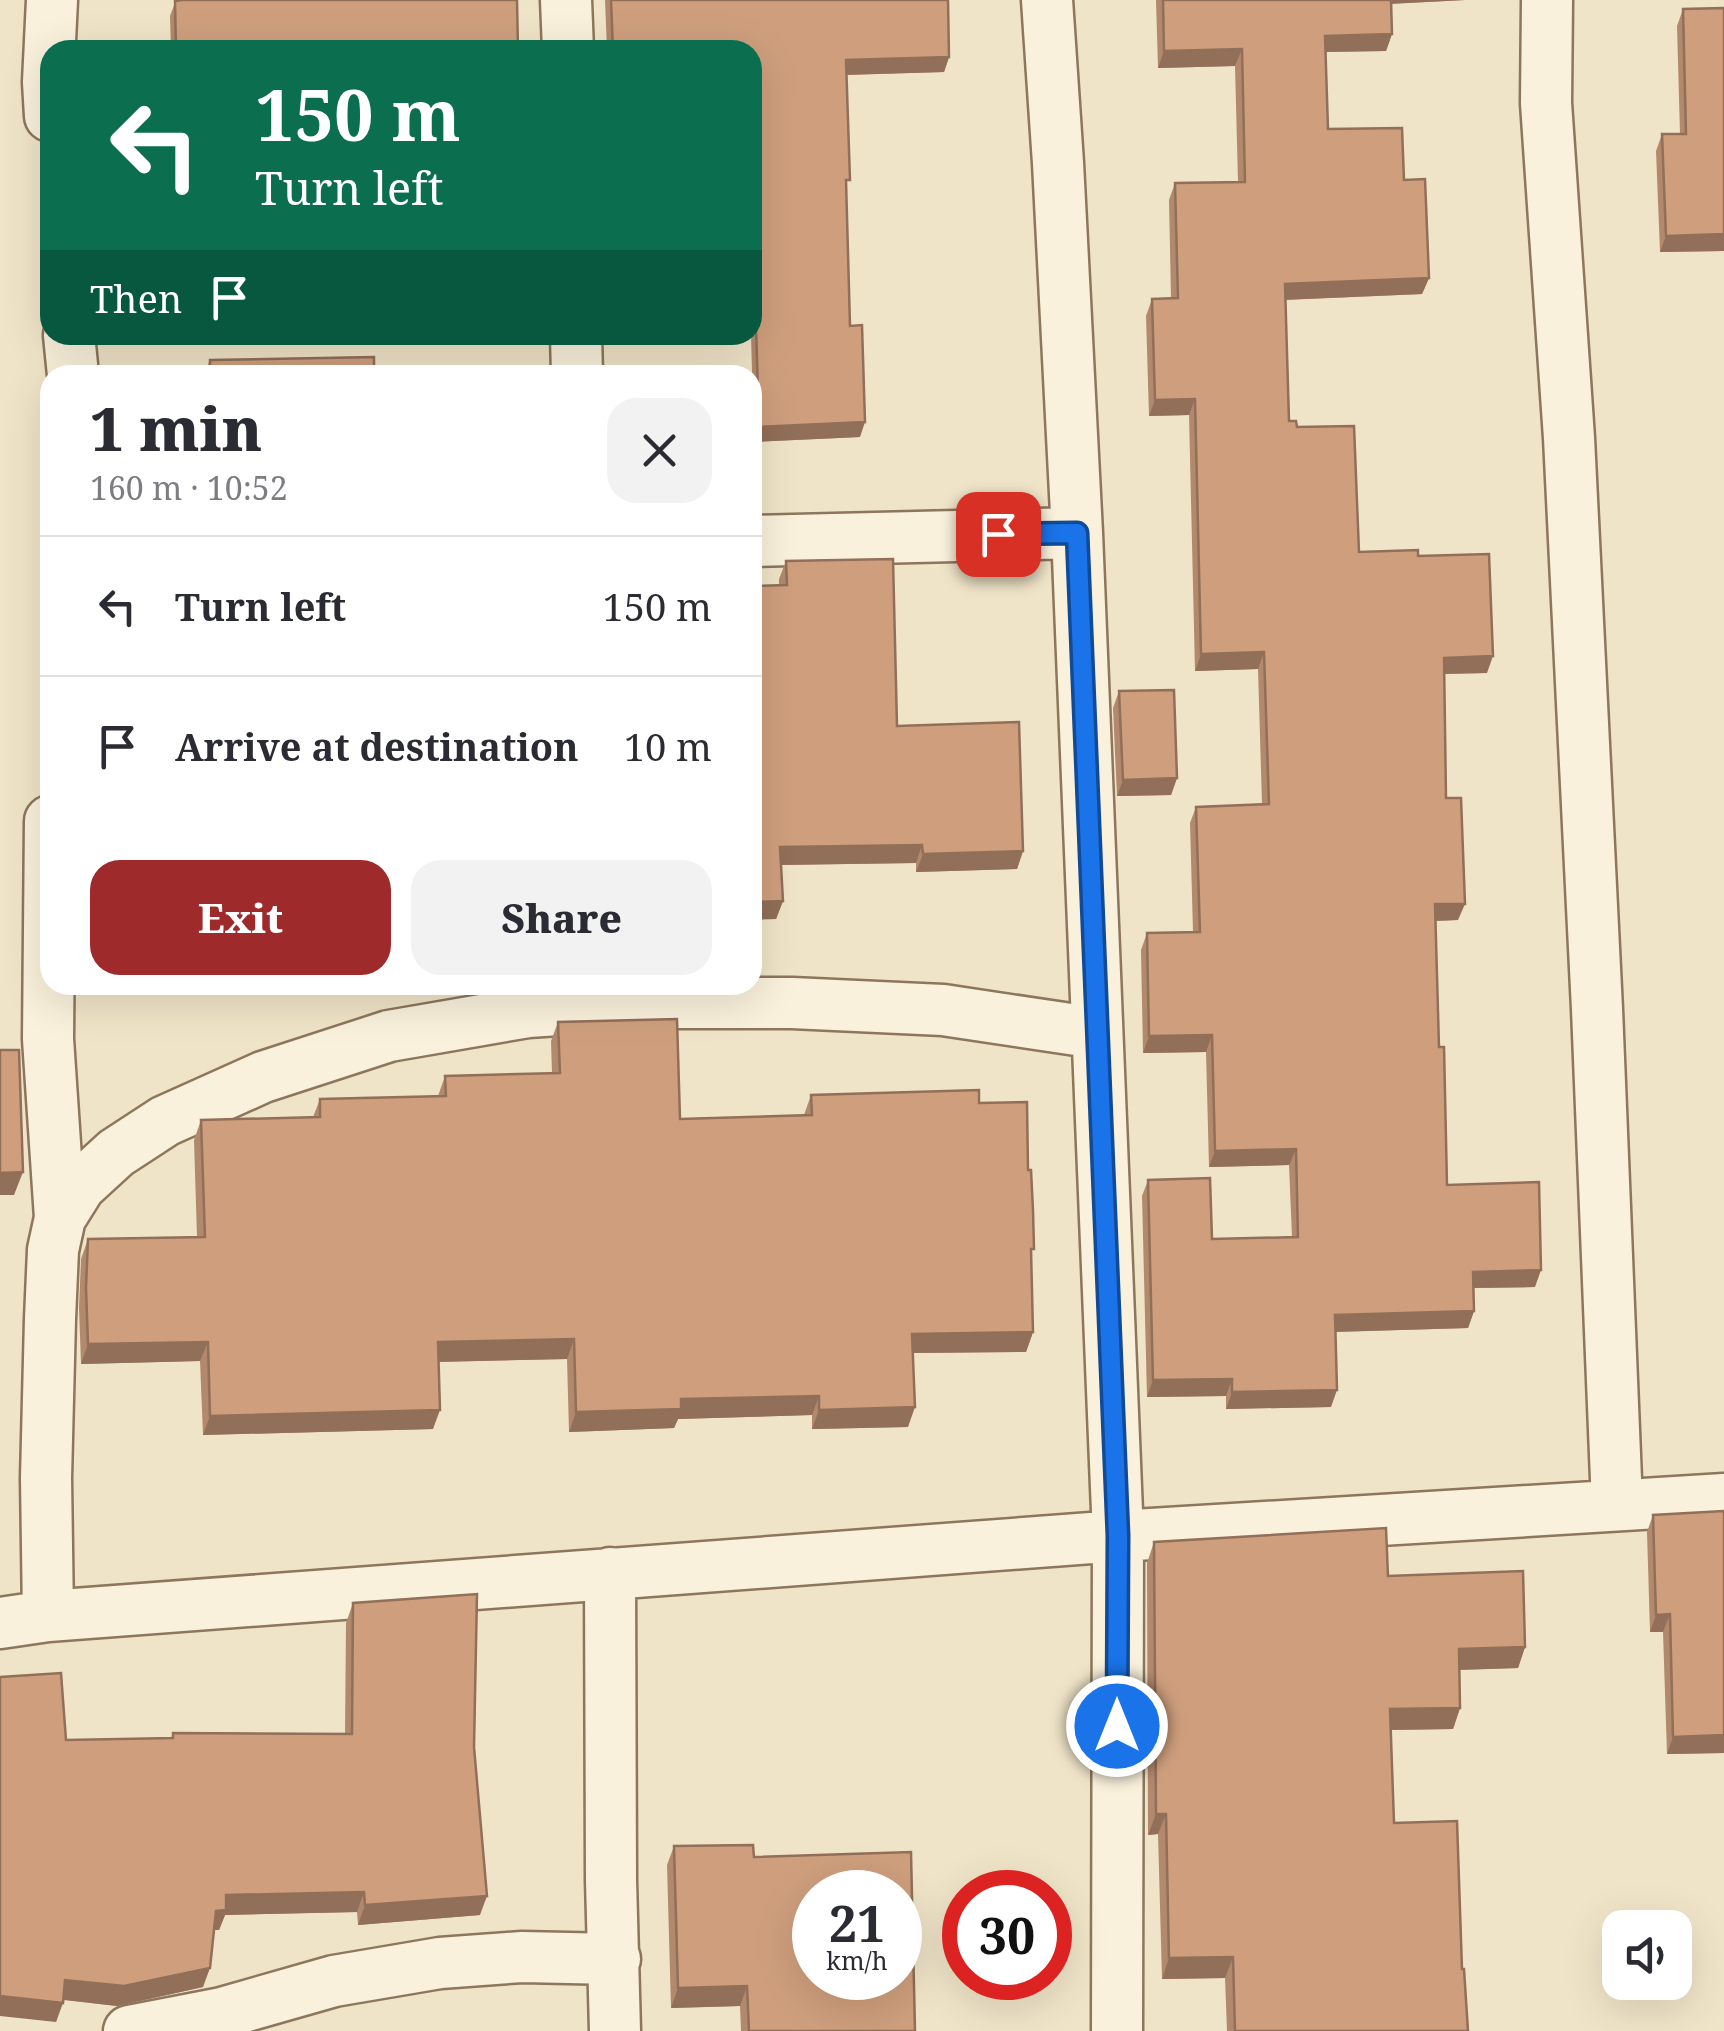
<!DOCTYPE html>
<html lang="en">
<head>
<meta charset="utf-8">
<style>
	:root { --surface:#fff; --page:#f2f2f3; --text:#2b2b33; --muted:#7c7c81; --line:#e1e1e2; --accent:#9e2a2b }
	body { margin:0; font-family:"Noto Serif",serif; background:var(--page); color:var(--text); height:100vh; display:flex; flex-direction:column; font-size:38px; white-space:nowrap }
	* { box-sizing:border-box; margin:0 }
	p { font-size:32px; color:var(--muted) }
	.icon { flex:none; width:55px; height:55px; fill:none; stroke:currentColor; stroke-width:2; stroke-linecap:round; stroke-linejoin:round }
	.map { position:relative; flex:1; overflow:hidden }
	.details { position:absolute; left:40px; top:365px; width:722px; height:630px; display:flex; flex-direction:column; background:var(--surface); border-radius:30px; box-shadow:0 10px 40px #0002 }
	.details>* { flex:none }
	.top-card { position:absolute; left:40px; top:40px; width:722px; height:305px; border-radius:30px; box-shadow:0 10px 40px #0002; background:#0b6e4f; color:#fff; overflow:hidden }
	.controls { position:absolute; left:1602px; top:1910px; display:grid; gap:20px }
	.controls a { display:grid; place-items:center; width:90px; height:90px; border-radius:20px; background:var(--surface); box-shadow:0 10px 40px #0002; font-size:50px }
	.speed { position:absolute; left:792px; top:1870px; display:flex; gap:20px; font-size:50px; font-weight:700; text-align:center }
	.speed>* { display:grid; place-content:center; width:130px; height:130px; border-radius:50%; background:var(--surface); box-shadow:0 10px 40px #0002; line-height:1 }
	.speed small { font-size:25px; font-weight:400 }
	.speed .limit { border:15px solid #d22; background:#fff; color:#111 }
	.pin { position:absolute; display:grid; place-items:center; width:85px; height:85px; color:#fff; margin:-42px; border-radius:20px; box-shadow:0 5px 15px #0006 }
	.me { position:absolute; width:110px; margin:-55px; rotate:0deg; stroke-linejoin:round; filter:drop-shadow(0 0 8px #0008) }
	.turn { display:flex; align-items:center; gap:35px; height:210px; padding:0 50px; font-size:45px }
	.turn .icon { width:130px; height:130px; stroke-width:2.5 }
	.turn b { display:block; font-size:70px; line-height:85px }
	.then { display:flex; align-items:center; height:95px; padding:0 50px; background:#0003; gap:20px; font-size:38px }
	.round { display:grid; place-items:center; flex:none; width:105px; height:105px; border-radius:30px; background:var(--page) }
	.headline { display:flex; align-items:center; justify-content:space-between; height:170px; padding:0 50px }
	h1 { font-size:60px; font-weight:800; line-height:75px }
	.action { display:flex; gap:20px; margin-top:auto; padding:20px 50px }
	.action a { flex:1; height:115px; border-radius:30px; background:var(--accent); color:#fff; font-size:40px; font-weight:800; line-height:115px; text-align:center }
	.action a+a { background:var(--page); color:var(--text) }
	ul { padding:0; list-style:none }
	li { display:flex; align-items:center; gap:30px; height:140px; padding:0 50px; border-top:2px solid var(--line) }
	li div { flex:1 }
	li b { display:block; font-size:38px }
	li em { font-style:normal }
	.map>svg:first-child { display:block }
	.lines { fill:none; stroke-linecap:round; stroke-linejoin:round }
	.minor-casing { stroke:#8d765c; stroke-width:55 }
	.minor { stroke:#faf1dc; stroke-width:50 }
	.wall { fill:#b2896c }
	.shaded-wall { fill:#916f58 }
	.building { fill:#cf9f7d; stroke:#916f58; stroke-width:2.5; fill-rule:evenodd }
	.route-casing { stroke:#114b97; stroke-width:25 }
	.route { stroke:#1a73e8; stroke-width:18 }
</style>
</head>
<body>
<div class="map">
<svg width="1724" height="2031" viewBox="0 0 1724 2031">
	<rect width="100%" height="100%" fill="#f0e4c8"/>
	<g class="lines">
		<!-- minor casing -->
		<g class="minor-casing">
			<path id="minor" d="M 566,0 L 568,50
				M 1047,0 L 1058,163 L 1077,533 L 1118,1536 L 1117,2031
				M 1547,0 L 1546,103 L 1569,438 L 1597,1009 L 1617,1504
				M 50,116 L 48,82 L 52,0
				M 69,335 L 73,375
				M 576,335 L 577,375
				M 752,541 L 1077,533
				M 50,821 L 48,1039 L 60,1218
				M 610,1573 L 611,1880 L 615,2031
				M 48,1616 L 46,1478 L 50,1319 L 53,1250 L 60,1218 L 80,1186 L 116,1153 L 165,1121 L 263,1077 L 389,1036 L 528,1012 L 664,1003 L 792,1003 L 943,1010 L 1097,1033
				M 0,1623 L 48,1616 L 1118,1536 L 1724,1499
				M 129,2031 L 222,2013 L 334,1981 L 440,1963 L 522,1957 L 615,1959"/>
		</g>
		<!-- minor -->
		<use href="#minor" class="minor"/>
	</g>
	<!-- wall -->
	<path class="wall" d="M 176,0 L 517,0 L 518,50 L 171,50 L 170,16 Z
		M 605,0 L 948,0 L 949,57 L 944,72 L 846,75 L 846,190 L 850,326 L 860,437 L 754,442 L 751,335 L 752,335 L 752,50 L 607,50 Z
		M 1156,0 L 1465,0 L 1391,4 L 1392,34 L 1386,51 L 1326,52 L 1328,129 L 1404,180 L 1429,278 L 1422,294 L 1285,300 L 1289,421 L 1297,427 L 1359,552 L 1418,556 L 1487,673 L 1444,674 L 1446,798 L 1458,920 L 1436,921 L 1439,1047 L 1447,1185 L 1535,1287 L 1473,1288 L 1474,1311 L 1468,1328 L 1336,1332 L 1331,1407 L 1226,1409 L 1226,1396 L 1147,1397 L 1142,1196 L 1148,1180 L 1212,1239 L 1292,1237 L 1289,1165 L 1209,1167 L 1206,1052 L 1143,1053 L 1141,950 L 1147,933 L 1193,932 L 1190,823 L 1196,807 L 1262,804 L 1258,669 L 1195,671 L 1189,415 L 1149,416 L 1146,316 L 1152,299 L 1171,298 L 1169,200 L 1175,183 L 1238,182 L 1235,66 L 1158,68 Z
		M 1683,9 L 1724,251 L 1660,252 L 1656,151 L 1662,134 L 1680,134 L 1677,26 Z
		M 210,360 L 210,375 L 204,375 Z
		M 786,561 L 897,726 L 1023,851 L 1017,869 L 916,872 L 916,863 L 781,865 L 783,901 L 776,919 L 779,579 Z
		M 1119,691 L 1177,778 L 1171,795 L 1117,796 L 1113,708 Z
		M 558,1022 L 680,1119 L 804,1115 L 811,1095 L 979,1103 L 1031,1257 L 1033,1332 L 1026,1352 L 913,1353 L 908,1427 L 812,1429 L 812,1415 L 678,1419 L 674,1428 L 569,1432 L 567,1359 L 438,1362 L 433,1429 L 203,1435 L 200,1361 L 81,1364 L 79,1308 L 81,1259 L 88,1239 L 197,1237 L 194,1140 L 201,1120 L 313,1117 L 320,1099 L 438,1096 L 445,1076 L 552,1073 L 551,1041 Z
		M 1724,1511 L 1724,1753 L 1667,1754 L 1663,1632 L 1650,1632 L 1647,1532 L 1653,1515 Z
		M 1154,1542 L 1388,1576 L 1525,1647 L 1518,1668 L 1460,1670 L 1460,1708 L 1453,1729 L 1391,1730 L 1394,1823 L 1462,1969 L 1468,2031 L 1227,2031 L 1225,1978 L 1162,1979 L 1158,1834 L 1148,1835 L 1147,1563 Z
		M 353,1603 L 474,1747 L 480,1915 L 358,1925 L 357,1912 L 225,1915 L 219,1930 L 214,1930 L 203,1987 L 117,2006 L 63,2000 L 56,2022 L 66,1740 L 171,1738 L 173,1733 L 345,1734 L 346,1623 Z
		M 674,1846 L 754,1857 L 915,2031 L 741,2031 L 740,2006 L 671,2008 L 667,1865 Z"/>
	<!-- shaded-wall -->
	<path class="shaded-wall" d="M 1386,0 L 1465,0 L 1385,4 Z
		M 1392,34 L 1386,51 L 1319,52 L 1325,36 Z
		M 1242,49 L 1235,66 L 1158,68 L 1164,51 Z
		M 949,57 L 944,72 L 840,75 L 846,60 Z
		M 1724,234 L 1724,251 L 1660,252 L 1666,236 Z
		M 1429,278 L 1422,294 L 1279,300 L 1285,284 Z
		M 1195,399 L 1189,415 L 1149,416 L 1155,400 Z
		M 865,422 L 860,437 L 754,442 L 759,427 Z
		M 1264,652 L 1258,669 L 1195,671 L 1201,654 Z
		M 1493,656 L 1487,673 L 1437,674 L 1444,658 Z
		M 1177,778 L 1171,795 L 1117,796 L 1123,780 Z
		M 922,845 L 916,863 L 774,865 L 780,847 Z
		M 1023,851 L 1017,869 L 916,872 L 923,854 Z
		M 783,901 L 776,919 L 752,920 L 752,902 Z
		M 1435,904 L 1465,904 L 1458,920 L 1429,921 Z
		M 1212,1035 L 1206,1052 L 1143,1053 L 1149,1036 Z
		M 1296,1149 L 1289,1165 L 1209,1167 L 1215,1151 Z
		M 23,1172 L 14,1195 L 0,1195 L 0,1173 Z
		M 1541,1270 L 1535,1287 L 1467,1288 L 1473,1272 Z
		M 1474,1311 L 1468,1328 L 1329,1332 L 1335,1315 Z
		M 1033,1332 L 1026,1352 L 905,1353 L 912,1334 Z
		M 574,1339 L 567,1359 L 431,1362 L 438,1342 Z
		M 208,1342 L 200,1361 L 81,1364 L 88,1344 Z
		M 1232,1379 L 1226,1396 L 1147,1397 L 1153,1380 Z
		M 1337,1390 L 1331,1407 L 1226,1409 L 1232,1392 Z
		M 819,1396 L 812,1415 L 678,1419 L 674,1428 L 569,1432 L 576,1412 L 681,1399 Z
		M 915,1407 L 908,1427 L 812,1429 L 819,1410 Z
		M 440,1410 L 433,1429 L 203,1435 L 210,1416 Z
		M 1670,1614 L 1663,1632 L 1650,1632 L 1656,1615 Z
		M 1525,1647 L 1518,1668 L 1452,1670 L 1459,1649 Z
		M 1460,1708 L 1453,1729 L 1382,1730 L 1390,1709 Z
		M 1724,1735 L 1724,1753 L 1667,1754 L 1673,1737 Z
		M 1156,1814 L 1166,1814 L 1158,1834 L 1148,1835 Z
		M 364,1892 L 357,1912 L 225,1915 L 219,1930 L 209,1930 L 216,1911 L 226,1895 Z
		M 487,1896 L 480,1915 L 358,1925 L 365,1905 Z
		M 1233,1957 L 1225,1978 L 1162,1979 L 1169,1958 Z
		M 210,1968 L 203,1987 L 117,2006 L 58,1999 L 65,1980 Z
		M 747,1986 L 740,2006 L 671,2008 L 678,1988 Z
		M 0,1996 L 63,2003 L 56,2022 L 0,2016 Z"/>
	<!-- building -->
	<path class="building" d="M 182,0 L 517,0 L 518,50 L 176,50 L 175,1 Z
		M 611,0 L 948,0 L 949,57 L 846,60 L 850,180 L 846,180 L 850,326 L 862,325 L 865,422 L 759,427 L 752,192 L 752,50 L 613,50 Z
		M 1163,0 L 1391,0 L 1392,34 L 1325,36 L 1328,129 L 1402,128 L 1404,180 L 1425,179 L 1429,278 L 1285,284 L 1289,421 L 1296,421 L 1297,427 L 1354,426 L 1359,552 L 1418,550 L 1418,556 L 1489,554 L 1493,656 L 1444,658 L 1446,798 L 1461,798 L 1465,904 L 1435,904 L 1439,1047 L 1444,1047 L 1447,1185 L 1539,1182 L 1541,1270 L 1473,1272 L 1474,1311 L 1335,1315 L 1337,1390 L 1232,1392 L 1232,1379 L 1153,1380 L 1148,1180 L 1210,1178 L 1212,1239 L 1298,1237 L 1296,1149 L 1215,1151 L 1212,1035 L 1149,1036 L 1147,933 L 1200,932 L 1196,807 L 1269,804 L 1264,652 L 1201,654 L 1195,399 L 1155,400 L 1152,299 L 1178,298 L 1175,183 L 1245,182 L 1242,49 L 1164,51 Z
		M 1724,8 L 1724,234 L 1666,236 L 1662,134 L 1686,134 L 1683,9 Z
		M 374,357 L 374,375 L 210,375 L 210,360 Z
		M 893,559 L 897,726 L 1019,722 L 1023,851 L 923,854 L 922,845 L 780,847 L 783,901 L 752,902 L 752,586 L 787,585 L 786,561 Z
		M 1174,690 L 1177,778 L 1123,780 L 1119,691 Z
		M 677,1019 L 680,1119 L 812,1115 L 811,1095 L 979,1090 L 979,1103 L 1027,1102 L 1028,1170 L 1031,1170 L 1033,1210 L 1034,1249 L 1031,1249 L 1033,1332 L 912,1334 L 915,1407 L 819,1410 L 819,1396 L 681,1399 L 681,1409 L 576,1412 L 574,1339 L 438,1342 L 440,1410 L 210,1416 L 208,1342 L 88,1344 L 86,1288 L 88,1239 L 205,1237 L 201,1120 L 320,1117 L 320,1099 L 446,1096 L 445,1076 L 560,1073 L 558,1022 Z
		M 0,1050 L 19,1050 L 23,1172 L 0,1173 Z
		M 1724,1511 L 1724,1735 L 1673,1737 L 1670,1614 L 1656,1615 L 1653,1515 Z
		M 1386,1528 L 1388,1576 L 1523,1571 L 1525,1647 L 1459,1649 L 1460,1708 L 1390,1709 L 1394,1823 L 1457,1821 L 1462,1969 L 1464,1969 L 1468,2031 L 1235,2031 L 1233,1957 L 1169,1958 L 1166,1814 L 1156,1814 L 1154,1542 Z
		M 477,1594 L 474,1747 L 487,1896 L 365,1905 L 364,1892 L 226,1895 L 226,1910 L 216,1911 L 210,1968 L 124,1986 L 65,1980 L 63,2003 L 0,1996 L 0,1677 L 61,1673 L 66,1740 L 173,1738 L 173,1733 L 352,1734 L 353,1603 Z
		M 753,1845 L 754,1857 L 911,1852 L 915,2031 L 749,2031 L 747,1986 L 678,1988 L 674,1846 ZM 815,1892 L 900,1892 L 900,1978 L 815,1978 Z"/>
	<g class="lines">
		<!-- route casing -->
		<g class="route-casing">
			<path id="route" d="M 998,534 L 1077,533 L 1118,1536 L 1117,1726"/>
		</g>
		<!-- route -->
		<use href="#route" class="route"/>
	</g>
</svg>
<div class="controls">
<a><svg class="icon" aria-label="sound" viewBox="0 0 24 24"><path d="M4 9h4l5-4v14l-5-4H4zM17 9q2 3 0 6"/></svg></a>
</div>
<div class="speed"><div>21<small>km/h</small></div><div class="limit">30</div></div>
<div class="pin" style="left:998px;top:534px;background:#d93025"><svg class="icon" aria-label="arrive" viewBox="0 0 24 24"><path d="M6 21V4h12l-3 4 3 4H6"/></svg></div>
<svg class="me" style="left:1117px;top:1726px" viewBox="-20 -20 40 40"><circle r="17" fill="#1a73e8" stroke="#fff" stroke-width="3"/><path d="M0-11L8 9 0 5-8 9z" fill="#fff"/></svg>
<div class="top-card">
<div class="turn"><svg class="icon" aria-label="left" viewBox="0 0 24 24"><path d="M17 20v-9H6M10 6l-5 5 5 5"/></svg><div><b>150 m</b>Turn left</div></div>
<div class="then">Then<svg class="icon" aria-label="arrive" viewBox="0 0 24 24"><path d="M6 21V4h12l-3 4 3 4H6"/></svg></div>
</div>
<section class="details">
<div class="headline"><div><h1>1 min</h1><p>160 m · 10:52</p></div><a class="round"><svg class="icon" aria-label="close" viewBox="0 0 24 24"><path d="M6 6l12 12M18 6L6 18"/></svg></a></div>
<ul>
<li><svg class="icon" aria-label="left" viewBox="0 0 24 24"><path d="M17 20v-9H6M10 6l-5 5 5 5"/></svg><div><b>Turn left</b></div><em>150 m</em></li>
<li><svg class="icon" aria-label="arrive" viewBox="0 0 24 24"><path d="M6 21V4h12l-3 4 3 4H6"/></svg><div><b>Arrive at destination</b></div><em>10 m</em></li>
</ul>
<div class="action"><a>Exit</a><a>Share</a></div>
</section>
</div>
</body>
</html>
